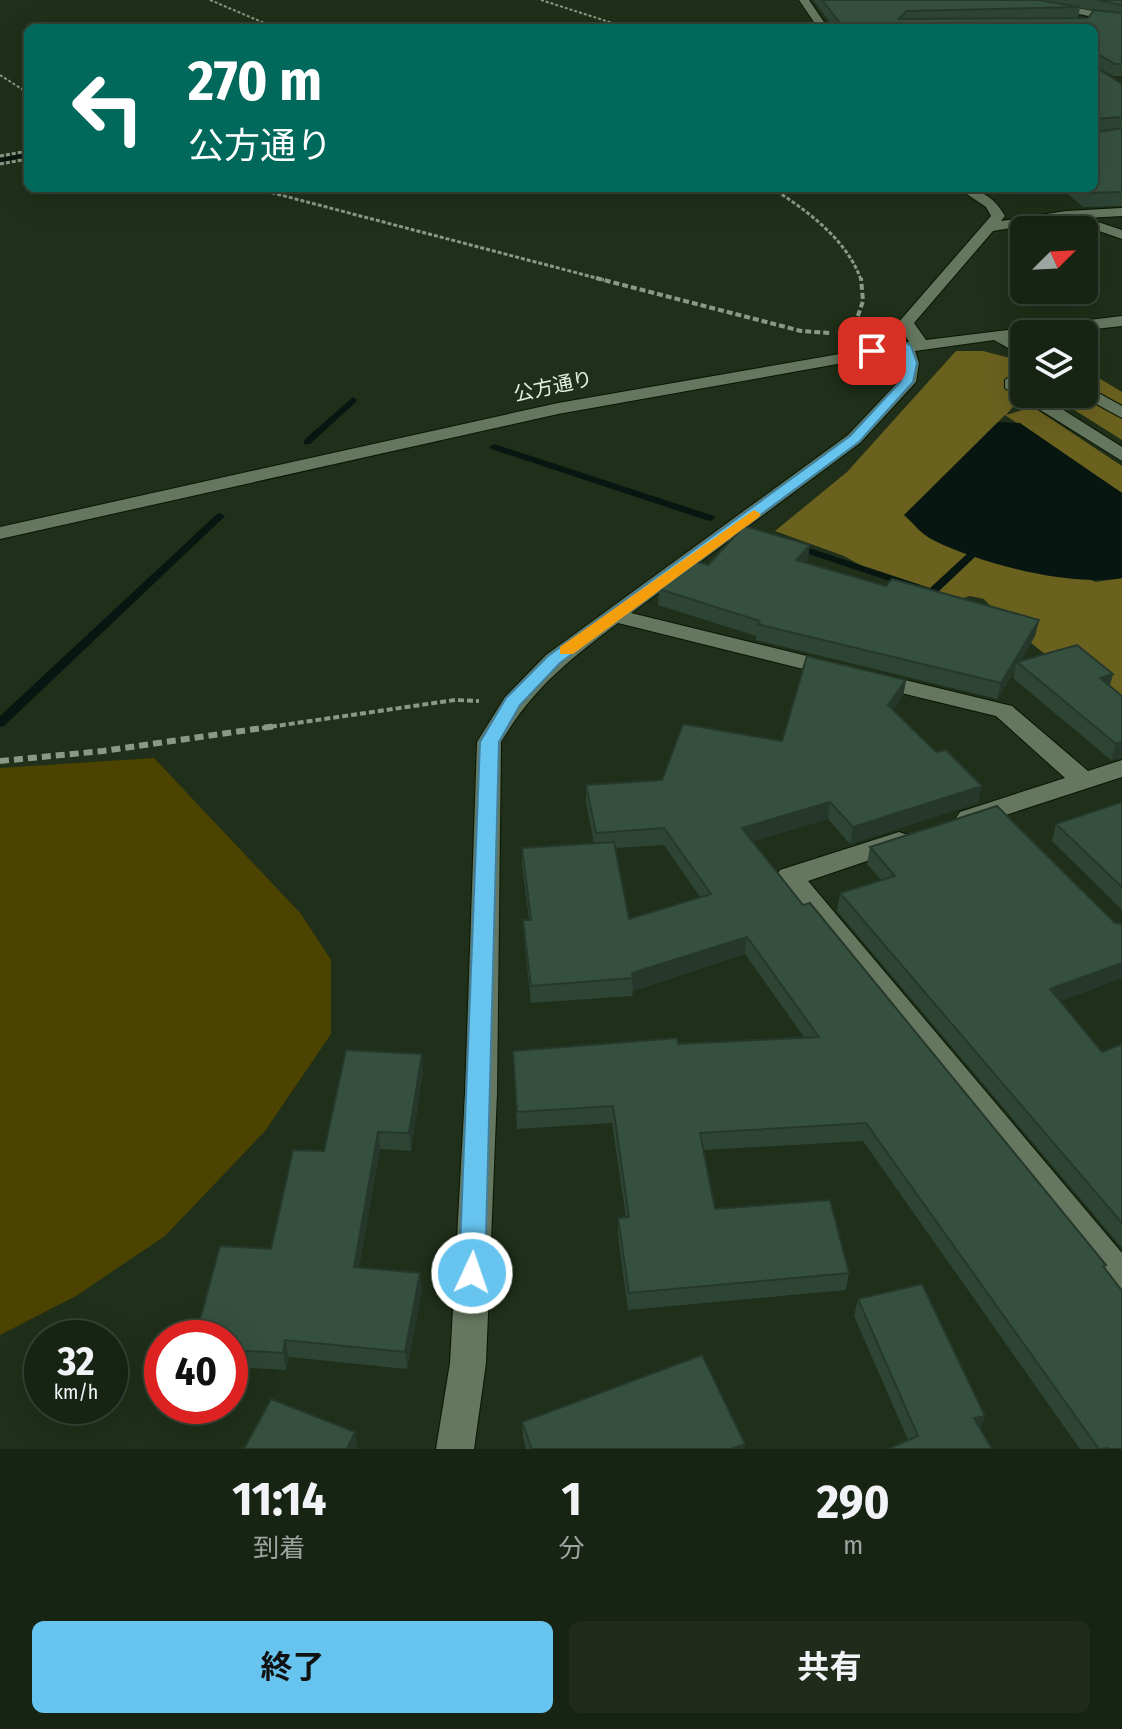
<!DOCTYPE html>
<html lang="ja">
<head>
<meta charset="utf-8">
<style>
	:root { --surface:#172313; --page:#202b1c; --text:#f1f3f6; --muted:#9ea4a0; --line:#364033; --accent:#67c4ef }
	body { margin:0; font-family:"Fira Sans Condensed","Noto Sans JP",sans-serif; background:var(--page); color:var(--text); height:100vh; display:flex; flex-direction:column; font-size:30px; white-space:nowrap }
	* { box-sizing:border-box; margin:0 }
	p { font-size:26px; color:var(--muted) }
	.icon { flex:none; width:44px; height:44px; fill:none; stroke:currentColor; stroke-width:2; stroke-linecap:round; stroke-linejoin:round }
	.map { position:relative; height:1449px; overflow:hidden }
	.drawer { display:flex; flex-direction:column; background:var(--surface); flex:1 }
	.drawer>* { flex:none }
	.hud { position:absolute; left:24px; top:24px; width:1074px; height:168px; border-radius:12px; box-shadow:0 8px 32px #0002,0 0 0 2px var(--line); background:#00695c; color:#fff; overflow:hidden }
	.needle { width:52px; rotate:66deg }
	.tools { position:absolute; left:1010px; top:216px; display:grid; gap:16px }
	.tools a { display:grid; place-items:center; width:88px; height:88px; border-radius:12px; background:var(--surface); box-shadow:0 8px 32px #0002,0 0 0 2px var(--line); font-size:40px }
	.speed { position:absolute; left:24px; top:1320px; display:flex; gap:16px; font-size:40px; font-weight:700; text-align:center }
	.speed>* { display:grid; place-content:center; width:104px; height:104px; border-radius:50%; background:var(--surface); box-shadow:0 8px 32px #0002,0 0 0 2px var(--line); line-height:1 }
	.speed small { font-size:20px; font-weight:400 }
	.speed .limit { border:12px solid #d22; background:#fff; color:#111 }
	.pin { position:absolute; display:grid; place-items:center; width:68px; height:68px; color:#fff; margin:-34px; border-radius:16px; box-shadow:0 4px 12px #0006 }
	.me { position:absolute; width:88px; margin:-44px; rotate:3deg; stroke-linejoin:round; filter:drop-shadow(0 0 6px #0008) }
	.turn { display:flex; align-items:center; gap:28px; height:168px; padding:0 32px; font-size:36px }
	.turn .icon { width:104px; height:104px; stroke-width:2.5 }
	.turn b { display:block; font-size:56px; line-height:68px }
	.eta { display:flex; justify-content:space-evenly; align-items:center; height:136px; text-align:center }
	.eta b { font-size:48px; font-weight:700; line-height:56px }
	.button { display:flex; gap:16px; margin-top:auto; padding:16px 32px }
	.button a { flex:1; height:92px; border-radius:12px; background:var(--accent); color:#111; font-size:32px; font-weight:700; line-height:92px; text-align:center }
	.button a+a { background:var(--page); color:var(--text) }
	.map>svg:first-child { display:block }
	.green { fill:#4d4300 }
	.forest { fill:#6b611f }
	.water { fill:#081612 }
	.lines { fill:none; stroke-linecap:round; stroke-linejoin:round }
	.stream { fill:#081612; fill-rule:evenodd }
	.minor-casing { stroke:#091604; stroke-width:2 }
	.path-far3 { stroke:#8b9886; stroke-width:2; stroke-dasharray:3 2; stroke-linecap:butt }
	.path-far2 { stroke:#8b9886; stroke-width:3; stroke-dasharray:4 2; stroke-linecap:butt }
	.path-far1 { stroke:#8b9886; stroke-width:4; stroke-dasharray:6 3; stroke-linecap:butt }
	.path { stroke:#8b9886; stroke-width:6; stroke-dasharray:9 5; stroke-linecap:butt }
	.minor { fill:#65775e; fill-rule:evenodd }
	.wall { fill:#2e4536; fill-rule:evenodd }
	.shaded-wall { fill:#26382c }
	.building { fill:#36503f; stroke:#26382c; stroke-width:2 }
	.route { fill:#67c4ef; stroke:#437f9b; stroke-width:2 }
	.slow { fill:#f59e0b }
	.labels { text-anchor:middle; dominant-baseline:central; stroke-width:8; stroke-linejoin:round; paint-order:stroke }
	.far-street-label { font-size:20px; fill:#e4eee0; stroke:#1f2f19 }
</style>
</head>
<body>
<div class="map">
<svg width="1122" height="1449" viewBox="0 0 1122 1449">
	<rect width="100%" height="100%" fill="#1f2f19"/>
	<!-- green -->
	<path class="green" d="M 154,758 L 301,914 L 331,960 L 331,1034 L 265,1131 L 165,1236 L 76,1296 L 0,1335 L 0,768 Z"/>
	<!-- forest -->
	<path class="forest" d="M 956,351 L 983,351 L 1014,359 L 1018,401 L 1006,415 L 1033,407 L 1122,466 L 1122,493 L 1005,415 L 905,516 L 1096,582 L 1122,578 L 1122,716 L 1005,622 L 984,599 L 970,596 L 935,606 L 844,556 L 775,531 L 847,472 Z
		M 1084,369 L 1122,392 L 1122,440 L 1049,394 L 1084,394 Z"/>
	<!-- water -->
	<path class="water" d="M 998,422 L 1020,423 L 1122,493 L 1122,578 C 1070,587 981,564 933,540 C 922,535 913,523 904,515 Z"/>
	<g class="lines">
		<!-- stream -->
		<path class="stream" d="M 28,153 L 28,157 L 0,162 L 0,158 Z
			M 353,397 L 357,400 L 356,402 L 310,444 L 304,444 L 304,440 Z
			M 494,444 L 714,516 L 715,518 L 710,521 L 706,520 L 491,449 L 489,447 Z
			M 220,513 L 225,516 L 223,518 L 4,726 L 0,727 L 0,716 L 217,514 Z
			M 794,543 L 930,588 L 968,553 L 972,552 L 977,555 L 936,594 L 932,595 L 790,548 L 790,544 Z"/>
		<!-- minor casing -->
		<g class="minor-casing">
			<path id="minor" d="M 799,0 L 809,0 L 828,28 L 818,28 Z
				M 1048,2 L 1122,17 L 1122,23 L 1045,7 Z
				M 958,188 C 980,188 994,197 1005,216 L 1001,221 L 1066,211 L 1122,208 L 1122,216 L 1086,218 L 1122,230 L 1122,239 L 1065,219 L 993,231 L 914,323 L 926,340 L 1122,316 L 1122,326 L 1013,338 L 1024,345 L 1024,357 L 994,340 L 915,351 L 919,363 L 916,382 L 860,443 L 631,613 L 844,665 L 847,670 L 844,675 L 836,677 L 618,623 C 569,660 533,688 501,742 L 497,1093 L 486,1363 L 474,1449 L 436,1449 L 450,1363 L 465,1093 L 477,742 L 505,697 L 546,655 L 848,435 L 899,381 L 903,363 L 899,353 L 558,414 L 0,539 L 0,527 L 558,403 L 909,342 L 898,323 L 991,216 L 986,207 Z
				M 1024,367 L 1024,394 L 1038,394 L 1122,447 L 1122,461 L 1005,388 L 1005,380 Z
				M 1084,385 L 1122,406 L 1122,418 L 1078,394 L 1084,394 Z
				M 872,672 L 1012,706 L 1088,771 L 1122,760 L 1122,777 L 978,824 L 960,824 L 956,818 L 960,812 L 1065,778 L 996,716 L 864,684 L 860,679 L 864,674 Z
				M 899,832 L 908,835 L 912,841 L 908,847 L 808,881 L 1122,1253 L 1122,1295 L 1110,1290 L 776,877 L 780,870 Z"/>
		</g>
		<!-- path-far3 -->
		<path class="path-far3" d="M 210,0 L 276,28
			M 541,0 L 628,28
			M 705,28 L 792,27
			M 0,75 L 28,93"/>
		<!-- path-far2 -->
		<path class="path-far2" d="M 0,156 L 28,151
			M 0,164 L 28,159
			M 254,188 L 604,280
			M 772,188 C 806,210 847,239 861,280"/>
		<!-- path-far1 -->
		<path class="path-far1" d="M 596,278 L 801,331 L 831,333
			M 852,333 L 863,301 L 861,278
			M 262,728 L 455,700 L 479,701"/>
		<!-- path -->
		<path class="path" d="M 0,761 L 103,751 L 276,726"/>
		<!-- minor -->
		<use href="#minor" class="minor"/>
	</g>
	<!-- wall -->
	<path class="wall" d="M 813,0 L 1122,0 L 1122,76 L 1113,76 L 1094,65 L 1094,28 L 834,28 ZM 1080,8 L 1093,11 L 1088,18 L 1078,18 Z
		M 1094,66 L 1122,84 L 1122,206 L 1083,207 L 1061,188 L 1094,188 Z
		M 808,560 L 806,562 L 886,586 L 1039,620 L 1035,636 L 1020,661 L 1113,674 L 1110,686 L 1122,758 L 1111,760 L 1013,678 L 1015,670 L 997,699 L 756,640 L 756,636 L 658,605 L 659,589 L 708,565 Z
		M 906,680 L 903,696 L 893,710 L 978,803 L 850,844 L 828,819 L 753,841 L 803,905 L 1106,1265 L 1105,1269 L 1122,1449 L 1080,1449 L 863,1141 L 703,1150 L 715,1209 L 849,1273 L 846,1290 L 628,1310 L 618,1236 L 618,1218 L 626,1218 L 612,1123 L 517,1129 L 513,1051 L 804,1037 L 745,954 L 633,991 L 632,996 L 531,1003 L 524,938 L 523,920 L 529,920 L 522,865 L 522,848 L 594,843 L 586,802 L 586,785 L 662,780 L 782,741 ZM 664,845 L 700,897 L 629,919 L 615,848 Z
		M 1122,802 L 1122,910 L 1052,841 L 1056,824 Z
		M 870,847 L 1122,924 L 1122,978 L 1060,1001 L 1102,1052 L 1122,1044 L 1122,1248 L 837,911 L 840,893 L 881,880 L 867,864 Z
		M 422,1054 L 423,1071 L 411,1151 L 380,1149 L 359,1267 L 420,1273 L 422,1290 L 407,1369 L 289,1357 L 286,1370 L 230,1367 L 230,1338 L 271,1249 Z
		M 858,1299 L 980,1430 L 908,1440 L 854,1316 Z
		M 522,1422 L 745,1444 L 744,1449 L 526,1449 L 523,1438 Z"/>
	<!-- shaded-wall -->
	<path class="shaded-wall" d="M 810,545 L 808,560 L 795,575 L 796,560 Z
		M 1039,620 L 1035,636 L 1019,664 L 1017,662 L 1015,670 L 997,699 L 1001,683 Z
		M 1113,674 L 1108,691 L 1100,678 Z
		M 906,680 L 903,696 L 886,721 L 888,705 Z
		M 1122,742 L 1122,758 L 1111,760 L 1116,744 Z
		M 982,786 L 978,803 L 850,844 L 853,827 Z
		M 830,802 L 828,819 L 741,845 L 742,828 Z
		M 747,937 L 745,954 L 633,991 L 632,973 Z
		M 1122,963 L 1122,978 L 1045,1007 L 1050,989 Z
		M 422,1054 L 423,1071 L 411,1151 L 409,1133 Z
		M 378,1132 L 380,1149 L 356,1284 L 354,1267 Z
		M 420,1273 L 422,1290 L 407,1369 L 405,1352 Z
		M 285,1340 L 289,1357 L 286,1370 L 283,1353 Z
		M 985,1416 L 980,1432 L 974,1418 Z
		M 355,1432 L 358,1449 L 347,1449 Z
		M 745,1444 L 744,1449 L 731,1449 Z"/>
	<!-- building -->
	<path class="building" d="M 822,0 L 1038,0 L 1080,7 L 906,11 L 899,19 L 1088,18 L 1094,10 L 1122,13 L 1122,64 L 1115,64 L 1096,53 L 1094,60 L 1094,28 L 844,28 Z
		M 1097,0 L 1122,0 L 1122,5 Z
		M 1094,66 L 1122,84 L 1122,117 L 1095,119 L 1097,132 L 1122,128 L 1122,192 L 1086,193 L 1080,188 L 1094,188 Z
		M 744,526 L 810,545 L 796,560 L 886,586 L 892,579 L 1039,620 L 1001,683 L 761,625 L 758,624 L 760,621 L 659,589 L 689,559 L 708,565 Z
		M 1077,645 L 1113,674 L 1100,678 L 1122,696 L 1122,742 L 1116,744 L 1017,662 Z
		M 807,656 L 906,680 L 888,705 L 936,752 L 946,750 L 982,786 L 853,827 L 830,802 L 742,828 L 803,905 L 810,903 L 1106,1265 L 1103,1266 L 1122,1291 L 1122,1449 L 1108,1449 L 1108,1448 L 1099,1449 L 866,1123 L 700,1133 L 715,1209 L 830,1200 L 849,1273 L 629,1293 L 618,1218 L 629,1217 L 613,1106 L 517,1112 L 513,1051 L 677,1038 L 678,1044 L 819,1037 L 747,937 L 632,973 L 633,978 L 531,986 L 523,920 L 531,920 L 522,848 L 614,842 L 629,919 L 711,894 L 664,828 L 596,833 L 586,785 L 662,780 L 683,724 L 782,741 Z
		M 1122,802 L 1122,887 L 1056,824 Z
		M 997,806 L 1115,923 L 1122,924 L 1122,963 L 1050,989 L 1102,1052 L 1122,1044 L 1122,1223 L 840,893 L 895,876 L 870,847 Z
		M 346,1050 L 422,1054 L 409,1133 L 378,1132 L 354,1267 L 420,1273 L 405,1352 L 285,1340 L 283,1353 L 230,1350 L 230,1338 L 195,1338 L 220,1246 L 271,1249 L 293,1150 L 324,1151 Z
		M 922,1284 L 985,1416 L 974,1418 L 992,1449 L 888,1449 L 918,1436 L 858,1299 Z
		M 702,1355 L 745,1444 L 731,1449 L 532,1449 L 522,1422 Z
		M 271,1399 L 355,1432 L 347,1449 L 244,1449 Z"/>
	<!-- route -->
	<path class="route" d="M 905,342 L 911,346 L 917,363 L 913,382 L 859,442 L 560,663 L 520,705 L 499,742 L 485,1273 L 481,1282 L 472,1285 L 463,1282 L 459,1273 L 480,742 L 506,698 L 548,656 L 850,436 L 901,381 L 904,363 L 900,350 L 872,354 L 865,351 Z"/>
	<!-- slow -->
	<path class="slow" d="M 754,510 L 761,514 L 759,517 L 573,654 L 560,654 L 560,647 Z"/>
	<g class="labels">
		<!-- far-street labels -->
		<g class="far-street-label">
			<text transform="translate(553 386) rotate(-12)">公方通り</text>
		</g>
	</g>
</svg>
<div class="tools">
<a><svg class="needle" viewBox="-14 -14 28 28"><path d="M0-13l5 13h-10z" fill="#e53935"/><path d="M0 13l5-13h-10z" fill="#9ea4a0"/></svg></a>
<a><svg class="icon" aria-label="layers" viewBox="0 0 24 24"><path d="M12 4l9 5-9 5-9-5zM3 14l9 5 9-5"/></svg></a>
</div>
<div class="speed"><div>32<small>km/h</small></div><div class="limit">40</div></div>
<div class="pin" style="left:872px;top:351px;background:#d93025"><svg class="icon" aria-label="arrive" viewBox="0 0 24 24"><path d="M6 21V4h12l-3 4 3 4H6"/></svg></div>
<svg class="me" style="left:472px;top:1273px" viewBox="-20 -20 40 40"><circle r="17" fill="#67c4ef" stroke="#fff" stroke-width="3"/><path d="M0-11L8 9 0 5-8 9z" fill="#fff"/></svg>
<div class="hud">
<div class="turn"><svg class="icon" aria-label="left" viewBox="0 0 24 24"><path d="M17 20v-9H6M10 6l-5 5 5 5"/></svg><div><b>270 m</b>公方通り</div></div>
</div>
</div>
<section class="drawer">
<div class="eta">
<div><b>11:14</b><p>到着</p></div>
<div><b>1</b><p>分</p></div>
<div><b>290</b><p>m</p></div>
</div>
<div class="button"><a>終了</a><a>共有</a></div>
</section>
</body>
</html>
